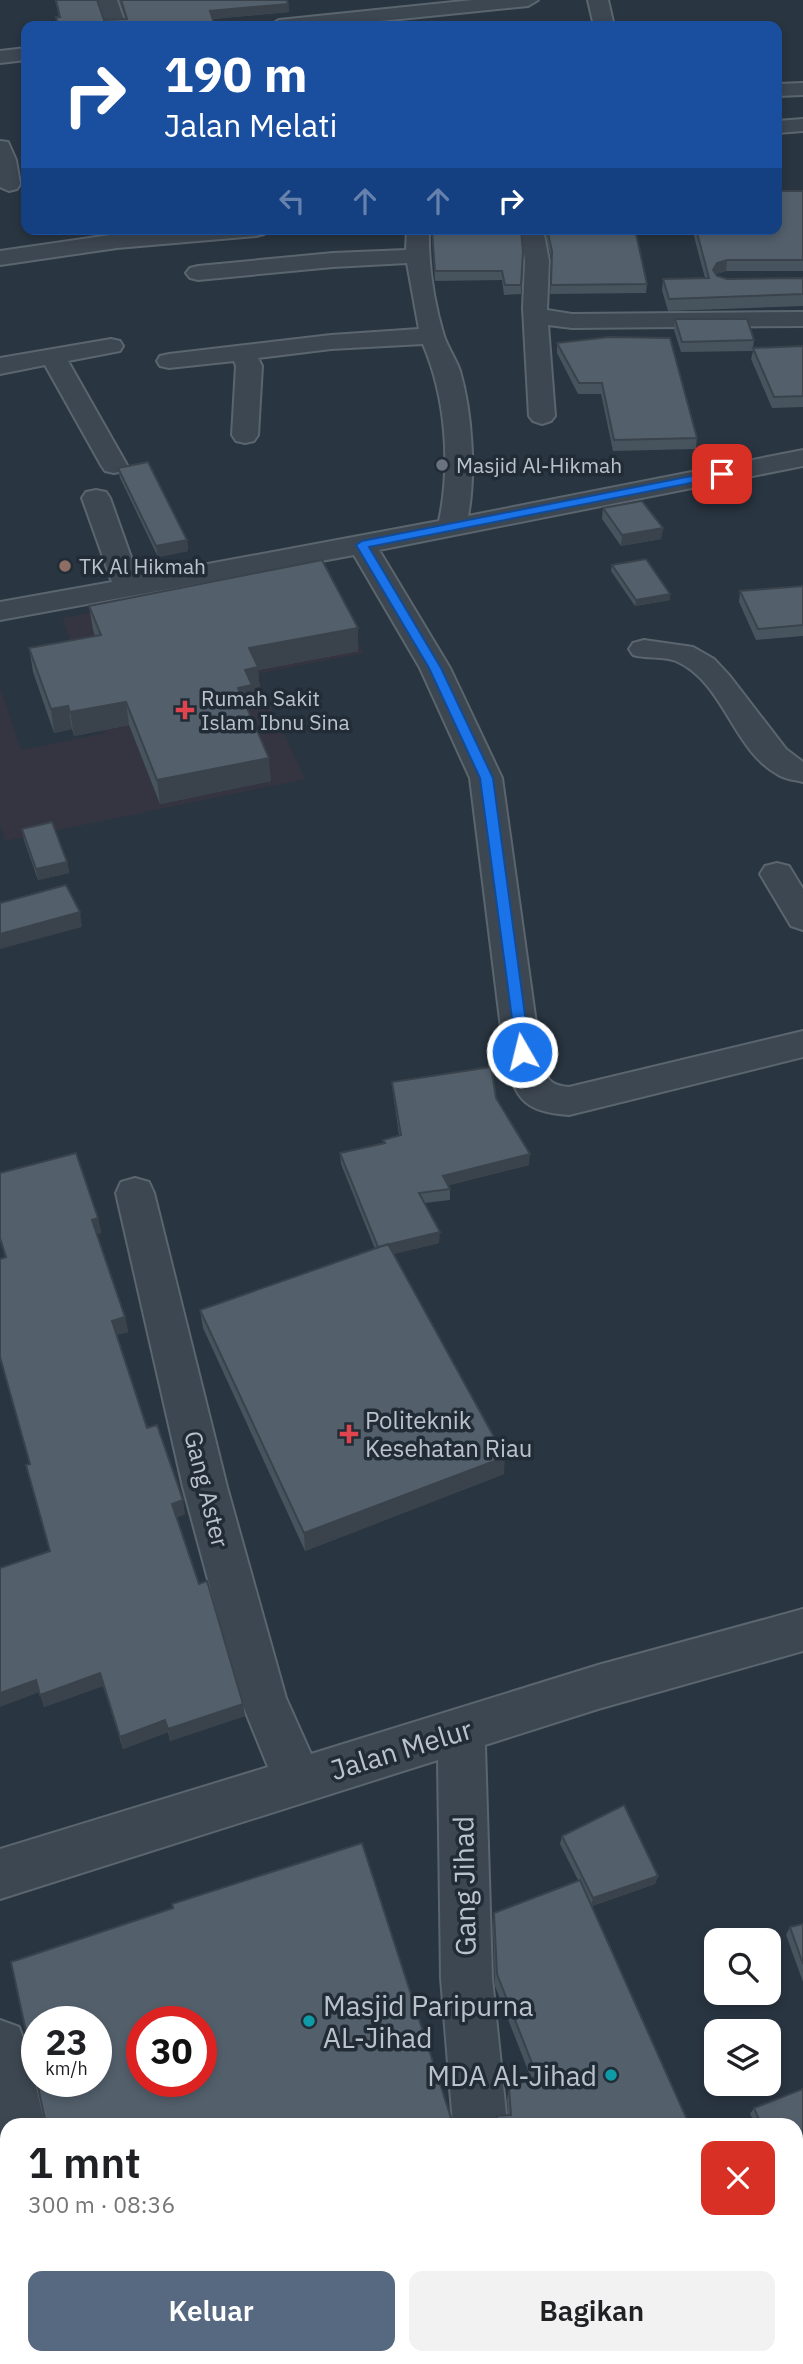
<!DOCTYPE html>
<html lang="id">
<head>
<meta charset="utf-8">
<style>
	:root { --surface:#fff; --page:#f2f2f2; --text:#202124; --muted:#757577; --accent:#566980 }
	body { margin:0; font-family:"IBM Plex Sans",sans-serif; background:var(--page); color:var(--text); height:100vh; display:flex; flex-direction:column; font-size:26px; white-space:nowrap }
	* { box-sizing:border-box; margin:0 }
	p { font-size:23px; color:var(--muted) }
	.icon { flex:none; width:38px; height:38px; fill:none; stroke:currentColor; stroke-width:2; stroke-linecap:round; stroke-linejoin:round }
	.map { position:relative; flex:1; overflow:hidden }
	.details { position:absolute; left:0px; top:2118px; width:803px; height:247px; display:flex; flex-direction:column; background:var(--surface); border-radius:21px 21px 0 0; box-shadow:0 4px 10px #0003 }
	.details>* { flex:none }
	.hud { position:absolute; left:21px; top:21px; width:761px; height:214px; border-radius:14px; box-shadow:0 4px 10px #0003; background:#1a4fa0; color:#fff; overflow:hidden }
	.tools { position:absolute; left:704px; top:1928px; display:grid; gap:14px }
	.tools a { display:grid; place-items:center; width:77px; height:77px; border-radius:14px; background:var(--surface); box-shadow:0 4px 10px #0003; font-size:35px }
	.speed { position:absolute; left:21px; top:2006px; display:flex; gap:14px; font-size:35px; font-weight:700; text-align:center }
	.speed>* { display:grid; place-content:center; width:91px; height:91px; border-radius:50%; background:var(--surface); box-shadow:0 4px 10px #0003; line-height:1 }
	.speed small { font-size:18px; font-weight:400 }
	.speed .limit { border:10px solid #d22; background:#fff; color:#111 }
	.pin { position:absolute; display:grid; place-items:center; width:60px; height:60px; color:#fff; margin:-30px; border-radius:14px; box-shadow:0 4px 10px #0006 }
	.me { position:absolute; width:77px; margin:-38px; rotate:352deg; stroke-linejoin:round; filter:drop-shadow(0 0 5px #0008) }
	.turn { display:flex; align-items:center; gap:24px; height:147px; padding:0 28px; font-size:32px }
	.turn .icon { width:91px; height:91px; stroke-width:2.5 }
	.turn b { display:block; font-size:49px; line-height:60px }
	.lanes { display:flex; align-items:center; height:66px; padding:0 28px; background:#0003; justify-content:center; gap:35px; direction:ltr }
	.lanes .off { opacity:.35 }
	.round { display:grid; place-items:center; flex:none; width:74px; height:74px; border-radius:14px; background:var(--page) }
	.overview { display:flex; align-items:center; justify-content:space-between; height:119px; padding:0 28px }
	h1 { font-size:42px; font-weight:600; line-height:52px }
	.cta { display:flex; gap:14px; margin-top:auto; padding:14px 28px }
	.cta a { flex:1; height:80px; border-radius:14px; background:var(--accent); color:#fff; font-size:28px; font-weight:600; line-height:80px; text-align:center }
	.cta a+a { background:var(--page); color:var(--text) }
	.map>svg:first-child { display:block }
	.medical { fill:#353542 }
	.lines { fill:none; stroke-linecap:round; stroke-linejoin:round }
	.minor-casing { stroke:#5b656e; stroke-width:4 }
	.minor { fill:#3d4751; fill-rule:evenodd }
	.wall { fill:#47535d }
	.shaded-wall { fill:#3a434c }
	.building { fill:#53606c; stroke:#3a434c; stroke-width:2; fill-rule:evenodd }
	.route { fill:#1a73e8; stroke:#114b97; stroke-width:2 }
	.worship-dot { fill:#6b7280; stroke:#222c36; stroke-width:2.5 }
	.education-dot { fill:#8d6e63; stroke:#222c36; stroke-width:2.5 }
	.health-dot { fill:#e0444e; stroke:#222c36; stroke-width:2.5 }
	.culture-dot { fill:#0f9aa8; stroke:#222c36; stroke-width:2.5 }
	.labels { text-anchor:middle; dominant-baseline:central; stroke-width:7; stroke-linejoin:round; paint-order:stroke }
	.far-poi-label { font-size:21px; fill:#bac2cb; stroke:#222c36; text-anchor:start }
	.poi-label { font-size:24px; fill:#bac2cb; stroke:#222c36; text-anchor:start }
	.street-label { font-size:24px; fill:#bac2cb; stroke:#222c36 }
	.near-street-label { font-size:28px; fill:#bac2cb; stroke:#222c36 }
	.near-poi-label { font-size:28px; fill:#bac2cb; stroke:#222c36; text-anchor:start }
</style>
</head>
<body>
<div class="map">
<svg width="803" height="2364" viewBox="0 0 803 2364">
	<rect width="100%" height="100%" fill="#293541"/>
	<!-- medical -->
	<path class="medical" d="M 319,570 L 364,653 L 256,674 L 305,779 L 5,841 L 0,824 L 0,687 L 21,750 L 105,733 L 62,618 Z"/>
	<g class="lines">
		<!-- minor casing -->
		<g class="minor-casing">
			<path id="minor" d="M 97,0 L 117,0 L 126,26 L 106,26 Z
				M 473,0 L 538,0 L 528,6 L 332,26 L 269,26 L 279,20 Z
				M 588,0 L 608,0 L 614,26 L 594,26 Z
				M 26,48 L 26,60 L 0,63 L 0,51 Z
				M 803,83 L 803,95 L 777,96 L 777,84 Z
				M 803,119 L 803,131 L 777,133 L 777,121 Z
				M 0,141 L 8,142 L 16,160 L 20,184 L 17,189 L 9,191 L 0,187 Z
				M 173,229 L 267,229 L 264,234 L 256,236 L 117,248 L 0,265 L 0,251 L 117,234 Z
				M 407,229 L 429,229 C 428,264 434,303 444,336 C 448,348 456,359 460,371 C 472,411 476,475 468,516 L 803,450 L 803,466 L 379,550 L 450,668 L 502,778 L 540,1052 C 546,1074 544,1085 569,1087 L 803,1031 L 803,1057 L 569,1115 C 520,1111 515,1097 504,1052 L 470,778 L 420,668 L 354,555 L 0,620 L 0,602 L 112,582 L 82,498 L 86,492 L 96,490 L 106,492 L 110,498 L 138,577 L 439,521 C 451,465 446,398 423,344 L 331,349 L 258,358 L 262,366 L 258,435 L 254,441 L 245,443 L 236,441 L 232,435 L 236,366 L 234,361 L 169,368 L 160,366 L 157,361 L 160,356 L 169,354 L 331,335 L 419,329 L 407,263 L 333,267 L 198,280 L 190,278 L 186,273 L 190,268 L 198,266 L 333,253 L 406,250 Z
				M 521,229 L 543,229 L 549,261 L 547,310 L 572,314 L 803,312 L 803,326 L 572,328 L 548,325 L 555,416 L 551,421 L 542,424 L 533,421 L 529,416 L 523,308 L 525,261 Z
				M 111,339 L 120,341 L 123,346 L 120,351 L 68,361 L 127,465 L 123,471 L 114,473 L 105,471 L 101,465 L 45,365 L 0,374 L 0,358 Z
				M 644,640 L 693,647 L 714,659 L 729,675 L 786,749 L 803,762 L 803,782 C 795,780 784,779 777,774 C 733,750 724,682 676,661 C 664,656 647,659 633,655 L 629,649 L 633,643 Z
				M 777,863 L 789,866 L 803,889 L 803,930 L 791,926 L 760,874 L 765,866 Z
				M 135,1178 L 149,1182 L 154,1193 L 227,1487 L 286,1698 L 311,1754 L 598,1665 L 803,1609 L 803,1651 L 598,1709 L 485,1745 L 492,1978 L 507,2124 L 453,2124 L 441,1978 L 438,1760 L 0,1899 L 0,1849 L 268,1767 L 240,1698 L 183,1487 L 116,1193 L 121,1182 Z
				M 0,2020 L 19,2027 L 26,2046 L 45,2124 L 7,2124 L 7,2146 L 0,2144 Z
				M 41,2357 L 99,2357 L 101,2364 L 43,2364 Z
				M 512,2357 L 570,2357 L 572,2364 L 514,2364 Z"/>
		</g>
		<!-- minor -->
		<use href="#minor" class="minor"/>
	</g>
	<!-- wall -->
	<path class="wall" d="M 55,0 L 97,0 L 104,20 L 125,19 L 119,0 L 287,0 L 288,4 L 289,12 L 213,19 L 215,26 L 58,26 L 56,17 L 59,17 Z
		M 779,191 L 803,191 L 803,271 L 726,271 L 716,274 L 717,276 L 727,279 L 803,278 L 803,306 L 668,311 L 662,290 L 663,279 L 705,278 L 692,229 L 777,229 Z
		M 432,229 L 521,229 L 523,252 L 521,294 L 504,295 L 502,280 L 435,281 Z
		M 544,229 L 652,229 L 652,232 L 636,232 L 647,284 L 646,293 L 550,294 L 552,261 Z
		M 675,319 L 754,340 L 753,348 L 803,346 L 803,407 L 772,408 L 751,359 L 753,351 L 681,352 L 674,330 Z
		M 557,343 L 697,438 L 696,449 L 613,451 L 601,394 L 578,394 L 557,353 Z
		M 118,468 L 187,540 L 188,551 L 158,557 L 120,478 Z
		M 603,508 L 663,528 L 661,539 L 621,546 L 602,519 Z
		M 612,565 L 670,600 L 635,606 L 611,571 Z
		M 803,586 L 803,636 L 756,640 L 739,602 L 740,591 Z
		M 89,606 L 358,628 L 358,651 L 258,670 L 260,691 L 252,692 L 253,709 L 247,710 L 271,781 L 160,804 L 129,725 L 74,736 L 72,729 L 54,733 L 33,672 L 29,648 L 95,636 L 93,630 Z
		M 22,829 L 67,862 L 69,873 L 38,880 L 24,840 Z
		M 392,1082 L 496,1098 L 529,1165 L 448,1185 L 450,1189 L 450,1200 L 425,1203 L 439,1243 L 393,1254 L 504,1474 L 305,1551 L 203,1328 L 200,1310 L 375,1249 L 341,1164 L 340,1153 L 383,1143 L 383,1140 L 399,1135 L 393,1093 Z
		M 0,1173 L 98,1218 L 101,1233 L 97,1234 L 125,1317 L 128,1332 L 116,1335 L 147,1428 L 185,1514 L 177,1517 L 199,1584 L 243,1704 L 245,1716 L 170,1741 L 168,1732 L 123,1749 L 103,1686 L 44,1707 L 40,1692 L 50,1551 L 30,1464 L 5,1257 L 0,1240 Z
		M 562,1836 L 658,1876 L 655,1884 L 592,1906 L 689,2124 L 495,2124 L 496,2116 L 508,2115 L 507,2099 L 509,2088 L 531,2078 L 495,1986 L 493,1926 L 494,1913 L 578,1880 L 560,1844 Z
		M 803,1924 L 803,1982 L 786,1935 L 790,1927 Z
		M 803,2089 L 803,2240 L 796,2224 L 796,2124 L 755,2124 L 750,2114 L 754,2108 Z
		M 585,2357 L 756,2357 L 741,2364 L 588,2364 Z"/>
	<!-- shaded-wall -->
	<path class="shaded-wall" d="M 288,4 L 289,12 L 210,19 L 210,11 Z
		M 727,260 L 726,271 L 716,274 L 713,270 L 717,263 Z
		M 663,528 L 661,539 L 621,546 L 622,535 Z
		M 187,540 L 188,551 L 158,557 L 156,546 Z
		M 670,594 L 670,600 L 635,606 L 636,600 Z
		M 358,628 L 358,651 L 258,670 L 260,691 L 252,692 L 253,709 L 239,711 L 238,688 L 245,670 L 249,648 Z
		M 126,702 L 129,725 L 74,736 L 70,712 Z
		M 68,706 L 72,729 L 54,733 L 51,709 Z
		M 269,758 L 271,781 L 160,804 L 157,780 Z
		M 67,862 L 69,873 L 38,880 L 36,869 Z
		M 80,912 L 82,927 L 0,949 L 0,934 Z
		M 530,1154 L 529,1165 L 443,1187 L 443,1176 Z
		M 98,1218 L 101,1233 L 95,1235 L 92,1220 Z
		M 440,1232 L 439,1243 L 378,1258 L 378,1247 Z
		M 125,1317 L 128,1332 L 115,1335 L 112,1321 Z
		M 505,1457 L 504,1474 L 305,1551 L 304,1533 Z
		M 183,1500 L 185,1514 L 175,1517 L 172,1504 Z
		M 100,1673 L 103,1686 L 44,1707 L 40,1695 Z
		M 36,1680 L 40,1692 L 0,1707 L 0,1693 Z
		M 243,1704 L 245,1716 L 170,1741 L 168,1729 Z
		M 165,1720 L 168,1732 L 123,1749 L 120,1737 Z
		M 658,1876 L 655,1884 L 591,1906 L 593,1898 Z
		M 0,2165 L 5,2174 L 7,2183 L 7,2201 Z
		M 745,2357 L 756,2357 L 741,2364 L 731,2364 Z"/>
	<!-- building -->
	<path class="building" d="M 56,0 L 97,0 L 104,20 L 127,19 L 121,0 L 287,0 L 288,4 L 210,11 L 215,26 L 59,26 L 56,17 L 60,17 Z
		M 777,189 L 779,191 L 803,191 L 803,260 L 727,260 L 717,263 L 713,270 L 717,276 L 727,279 L 803,278 L 803,294 L 669,299 L 663,279 L 709,278 L 696,229 L 777,229 Z
		M 432,229 L 521,229 L 523,252 L 521,285 L 505,285 L 502,271 L 435,271 Z
		M 547,229 L 635,229 L 647,284 L 551,285 L 552,251 Z
		M 675,319 L 747,319 L 754,340 L 682,342 Z
		M 609,337 L 670,338 L 697,438 L 614,440 L 602,383 L 579,383 L 557,343 Z
		M 803,346 L 803,396 L 774,397 L 753,348 Z
		M 148,462 L 187,540 L 156,546 L 118,468 Z
		M 642,501 L 663,528 L 622,535 L 603,508 Z
		M 646,559 L 670,594 L 636,600 L 612,565 Z
		M 322,560 L 358,628 L 249,648 L 258,667 L 245,670 L 252,685 L 238,688 L 269,758 L 157,780 L 126,702 L 70,712 L 68,706 L 51,709 L 29,648 L 101,635 L 89,606 Z
		M 803,586 L 803,625 L 758,629 L 740,591 Z
		M 52,822 L 67,862 L 36,869 L 22,829 Z
		M 66,885 L 80,912 L 0,934 L 0,903 Z
		M 491,1067 L 496,1098 L 530,1154 L 443,1176 L 450,1189 L 419,1193 L 440,1232 L 378,1247 L 340,1153 L 385,1143 L 383,1140 L 401,1135 L 392,1082 Z
		M 76,1153 L 98,1218 L 92,1220 L 125,1317 L 112,1321 L 147,1428 L 157,1425 L 183,1500 L 172,1504 L 199,1584 L 207,1581 L 243,1704 L 168,1729 L 165,1720 L 120,1737 L 100,1673 L 40,1695 L 36,1680 L 0,1693 L 0,1568 L 50,1551 L 26,1465 L 30,1464 L 0,1357 L 0,1259 L 6,1257 L 0,1238 L 0,1173 Z
		M 388,1244 L 505,1457 L 304,1533 L 200,1310 Z
		M 624,1805 L 658,1876 L 593,1898 L 562,1836 Z
		M 362,1843 L 453,2124 L 46,2124 L 11,1962 L 173,1908 L 172,1904 ZM 37,2021 L 96,2021 L 96,2081 L 37,2081 ZM 142,2021 L 201,2021 L 201,2081 L 142,2081 Z
		M 580,1880 L 689,2124 L 500,2124 L 496,2116 L 511,2115 L 509,2088 L 537,2076 L 497,1974 L 494,1913 Z
		M 803,1924 L 803,1964 L 790,1927 Z
		M 803,2089 L 803,2225 L 796,2209 L 796,2124 L 761,2124 L 754,2108 Z
		M 0,2168 L 7,2201 L 7,2357 L 35,2357 L 36,2359 L 47,2359 L 48,2364 L 0,2364 Z
		M 111,2357 L 513,2357 L 529,2359 L 531,2364 L 113,2364 Z
		M 592,2357 L 745,2357 L 731,2364 L 594,2364 Z"/>
	<!-- route -->
	<path class="route" d="M 722,470 L 726,471 L 726,476 L 369,547 L 441,668 L 493,778 L 530,1052 L 527,1056 L 517,1056 L 480,778 L 429,668 L 356,545 L 362,541 Z"/>
	<!-- markers -->
	<circle class="worship-dot" cx="442" cy="465" r="7"/>
	<circle class="education-dot" cx="65" cy="566" r="7"/>
	<g class="health-dot">
		<path d="M181.5 699.5h7v7h7v7h-7v7h-7v-7h-7v-7h7z"/>
		<path d="M345.5 1423.5h7v7h7v7h-7v7h-7v-7h-7v-7h7z"/>
	</g>
	<g class="culture-dot">
		<circle cx="309" cy="2021" r="7"/>
		<circle cx="611" cy="2075" r="7"/>
	</g>
	<g class="labels">
		<!-- far-poi labels -->
		<g class="far-poi-label">
			<text x="456" y="465">Masjid Al-Hikmah</text>
			<text x="79" y="566">TK Al Hikmah</text>
			<text x="201" y="698">Rumah Sakit<tspan x="201" dy="24">Islam Ibnu Sina</tspan></text>
		</g>
		<!-- poi labels -->
		<g class="poi-label">
			<text x="365" y="1420">Politeknik<tspan x="365" dy="28">Kesehatan Riau</tspan></text>
		</g>
		<!-- street labels -->
		<g class="street-label">
			<text transform="translate(207 1489) rotate(76)">Gang Aster</text>
		</g>
		<!-- near-street labels -->
		<g class="near-street-label">
			<text transform="translate(401 1749) rotate(-17)">Jalan Melur</text>
			<text transform="translate(464 1886) rotate(-91)">Gang Jihad</text>
		</g>
		<!-- near-poi labels -->
		<g class="near-poi-label">
			<text x="323" y="2005">Masjid Paripurna<tspan x="323" dy="32">AL-Jihad</tspan></text>
			<text x="597" y="2075" text-anchor="end">MDA Al-Jihad</text>
		</g>
	</g>
</svg>
<div class="tools">
<a><svg class="icon" aria-label="search" viewBox="0 0 24 24"><circle cx="10" cy="10" r="6"/><path d="M15 15l6 6"/></svg></a>
<a><svg class="icon" aria-label="layers" viewBox="0 0 24 24"><path d="M12 4l9 5-9 5-9-5zM3 14l9 5 9-5"/></svg></a>
</div>
<div class="speed"><div>23<small>km/h</small></div><div class="limit">30</div></div>
<div class="pin" style="left:722px;top:474px;background:#d93025"><svg class="icon" aria-label="arrive" viewBox="0 0 24 24"><path d="M6 21V4h12l-3 4 3 4H6"/></svg></div>
<svg class="me" style="left:522px;top:1052px" viewBox="-20 -20 40 40"><circle r="17" fill="#1a73e8" stroke="#fff" stroke-width="3"/><path d="M0-11L8 9 0 5-8 9z" fill="#fff"/></svg>
<div class="hud">
<div class="turn"><svg class="icon" aria-label="right" viewBox="0 0 24 24"><path d="M7 20v-9h11M14 6l5 5-5 5"/></svg><div><b>190 m</b>Jalan Melati</div></div>
<div class="lanes"><svg class="icon off" aria-label="left" viewBox="0 0 24 24"><path d="M17 20v-9H6M10 6l-5 5 5 5"/></svg><svg class="icon off" aria-label="ahead" viewBox="0 0 24 24"><path d="M12 20V5M6 11l6-6 6 6"/></svg><svg class="icon off" aria-label="ahead" viewBox="0 0 24 24"><path d="M12 20V5M6 11l6-6 6 6"/></svg><svg class="icon" aria-label="right" viewBox="0 0 24 24"><path d="M7 20v-9h11M14 6l5 5-5 5"/></svg></div>
</div>
<section class="details">
<div class="overview"><div><h1>1 mnt</h1><p>300 m · 08:36</p></div><a class="round" style="background:#d93025;color:#fff"><svg class="icon" aria-label="close" viewBox="0 0 24 24"><path d="M6 6l12 12M18 6L6 18"/></svg></a></div>
<div class="cta"><a>Keluar</a><a>Bagikan</a></div>
</section>
</div>
</body>
</html>
